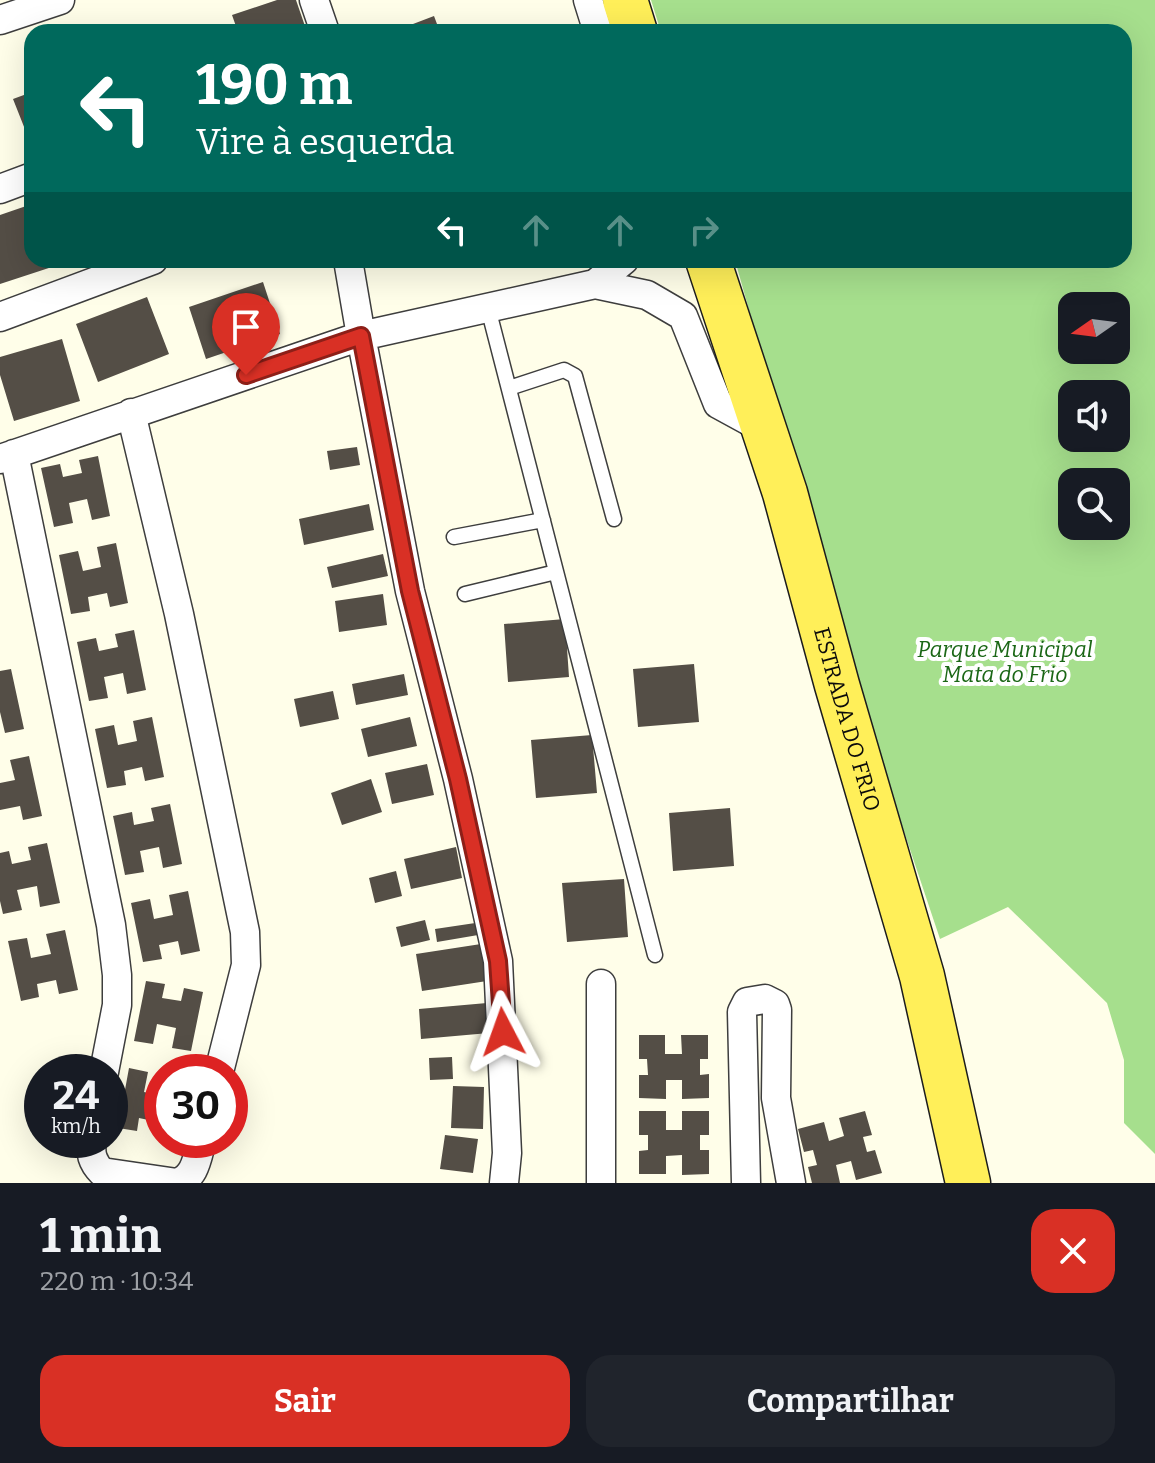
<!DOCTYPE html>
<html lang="pt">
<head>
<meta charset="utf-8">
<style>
	:root { --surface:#171b24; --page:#20242c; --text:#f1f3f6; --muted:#9ea1a6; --accent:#d93025 }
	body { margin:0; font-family:Bitter,serif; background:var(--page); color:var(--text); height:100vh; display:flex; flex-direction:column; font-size:30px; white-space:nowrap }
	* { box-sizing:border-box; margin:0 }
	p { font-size:26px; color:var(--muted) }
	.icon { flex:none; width:44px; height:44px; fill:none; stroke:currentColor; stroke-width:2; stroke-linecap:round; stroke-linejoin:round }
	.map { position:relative; height:1183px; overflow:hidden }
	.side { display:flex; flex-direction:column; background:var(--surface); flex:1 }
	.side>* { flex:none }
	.hud { position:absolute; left:24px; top:24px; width:1108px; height:244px; border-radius:24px; box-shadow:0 8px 32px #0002; background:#00695c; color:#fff; overflow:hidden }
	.needle { width:52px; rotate:256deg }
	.controls { position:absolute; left:1058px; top:292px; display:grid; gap:16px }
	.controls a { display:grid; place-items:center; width:72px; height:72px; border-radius:16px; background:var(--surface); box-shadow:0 8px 32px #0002; font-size:40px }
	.speed { position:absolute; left:24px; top:1054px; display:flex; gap:16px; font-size:40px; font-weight:700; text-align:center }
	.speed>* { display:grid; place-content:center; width:104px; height:104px; border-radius:50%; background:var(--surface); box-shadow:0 8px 32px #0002; line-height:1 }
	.speed small { font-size:20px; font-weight:400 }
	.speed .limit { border:12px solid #d22; background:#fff; color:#111 }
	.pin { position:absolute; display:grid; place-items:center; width:68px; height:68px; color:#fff; margin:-82px -34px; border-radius:50% 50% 50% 0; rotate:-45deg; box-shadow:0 0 8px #0007 }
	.pin .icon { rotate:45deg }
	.me { position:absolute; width:88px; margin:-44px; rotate:356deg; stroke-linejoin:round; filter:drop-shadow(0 0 6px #0008) }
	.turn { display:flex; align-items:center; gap:28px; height:168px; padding:0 40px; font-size:36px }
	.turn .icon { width:104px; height:104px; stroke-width:2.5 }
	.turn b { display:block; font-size:56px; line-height:68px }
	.lanes { display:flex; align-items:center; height:76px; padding:0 40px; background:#0003; justify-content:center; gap:40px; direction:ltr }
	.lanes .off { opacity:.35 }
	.round { display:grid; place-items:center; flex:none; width:84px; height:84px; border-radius:24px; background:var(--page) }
	.head { display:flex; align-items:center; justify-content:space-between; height:136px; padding:0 40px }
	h1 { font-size:48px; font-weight:700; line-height:60px }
	.primary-button { display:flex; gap:16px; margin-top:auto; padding:16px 40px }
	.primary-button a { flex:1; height:92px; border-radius:24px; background:var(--accent); color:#fff; font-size:32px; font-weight:700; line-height:92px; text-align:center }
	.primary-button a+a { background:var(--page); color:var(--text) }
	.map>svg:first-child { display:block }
	.forest { fill:#a6df8d; fill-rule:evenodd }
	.building { fill:#544e46 }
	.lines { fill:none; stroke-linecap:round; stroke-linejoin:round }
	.lane-casing { stroke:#3e3e3e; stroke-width:17 }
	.street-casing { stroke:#3e3e3e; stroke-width:31 }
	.primary-casing { stroke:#1c1c1c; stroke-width:47 }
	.lane { stroke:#fff; stroke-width:14 }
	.street { stroke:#fff; stroke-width:28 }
	.primary { stroke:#ffef59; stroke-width:44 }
	.route-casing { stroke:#8d1f18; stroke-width:20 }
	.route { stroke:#d93025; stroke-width:14 }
	.labels { text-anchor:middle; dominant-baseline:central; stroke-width:8; stroke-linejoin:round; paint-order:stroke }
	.park-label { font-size:22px; font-style:italic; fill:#1b6716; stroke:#fff }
	.street-label { font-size:22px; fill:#0b0b0b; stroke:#fff }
</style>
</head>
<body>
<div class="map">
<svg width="1155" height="1183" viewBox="0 0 1155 1183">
	<rect width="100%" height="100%" fill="#fffee9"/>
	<!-- forest -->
	<path class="forest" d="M 651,0 L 1155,0 L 1155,1154 L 1124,1123 L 1124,1060 L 1107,1003 L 1008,907 L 940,939 L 849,667 L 735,260 L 1124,260 L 1124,32 L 661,32 ZM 1072,306 L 1116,306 L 1116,350 L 1072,350 ZM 1072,394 L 1116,394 L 1116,438 L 1072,438 ZM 1072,482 L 1116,482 L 1116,526 L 1072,526 Z"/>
	<!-- building -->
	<path class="building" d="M 277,0 L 296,0 L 307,32 L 238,32 L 232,15 Z
		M 434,16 L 440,32 L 392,32 Z
		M 32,92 L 32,147 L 13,99 Z
		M 32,204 L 32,260 L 56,260 L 58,265 L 0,284 L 0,215 Z
		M 263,282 L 280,334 L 206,359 L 189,307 Z
		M 147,297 L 169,354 L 98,382 L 76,324 Z
		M 62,339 L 80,401 L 14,421 L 0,375 L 0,357 Z
		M 357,447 L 360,465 L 330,470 L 327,451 Z
		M 98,456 L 110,516 L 92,520 L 87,499 L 69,503 L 73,523 L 54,527 L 41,468 L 60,464 L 63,477 L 82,473 L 79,460 Z
		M 369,504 L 374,530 L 304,545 L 299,519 Z
		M 116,543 L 128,603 L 110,607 L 107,593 L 88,597 L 90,611 L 71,614 L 59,555 L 78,551 L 83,571 L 101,567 L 97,547 Z
		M 383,554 L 388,576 L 332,588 L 327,567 Z
		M 383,594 L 387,625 L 339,632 L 335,601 Z
		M 565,619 L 569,677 L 508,682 L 504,624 Z
		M 134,630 L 146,690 L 127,694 L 123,673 L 104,677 L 108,698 L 89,701 L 77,642 L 96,638 L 99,651 L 118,647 L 115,634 Z
		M 694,664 L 699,722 L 638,727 L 633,669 Z
		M 11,669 L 24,729 L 5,733 L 0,712 L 0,671 Z
		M 404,674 L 408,695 L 356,705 L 352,684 Z
		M 333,691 L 339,719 L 300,727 L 294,699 Z
		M 152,717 L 164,777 L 145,781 L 142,767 L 124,771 L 126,785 L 107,788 L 95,729 L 114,725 L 118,745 L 137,741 L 133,721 Z
		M 410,717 L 417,746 L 368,757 L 361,729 Z
		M 592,735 L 597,793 L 536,798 L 531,740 Z
		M 29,756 L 42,816 L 23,820 L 20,806 L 0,810 L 0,783 L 15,780 L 10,760 Z
		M 427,764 L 434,795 L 392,804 L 385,773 Z
		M 371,779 L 382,812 L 342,825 L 331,793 Z
		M 170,804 L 182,864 L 163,868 L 159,847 L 140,851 L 144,872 L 125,875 L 113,816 L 132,812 L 134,825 L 154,821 L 151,808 Z
		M 730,808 L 734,866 L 673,871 L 669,813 Z
		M 47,843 L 60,903 L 40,907 L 37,886 L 17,890 L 22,910 L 3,914 L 0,901 L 0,853 L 9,851 L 12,864 L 31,860 L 28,847 Z
		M 456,847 L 462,878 L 411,889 L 404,859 Z
		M 396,871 L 402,896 L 375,903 L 369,878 Z
		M 624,879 L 628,937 L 567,942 L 562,883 Z
		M 188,891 L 200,951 L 181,955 L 178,941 L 159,945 L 162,959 L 143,962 L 131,903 L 150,899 L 154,919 L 173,915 L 169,895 Z
		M 425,920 L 430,940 L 401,947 L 396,927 Z
		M 482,922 L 484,934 L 437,942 L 435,929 Z
		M 65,930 L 78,990 L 59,994 L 56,980 L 37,984 L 39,997 L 21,1001 L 8,941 L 27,938 L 31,958 L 51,954 L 46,934 Z
		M 481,944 L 487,981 L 422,991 L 416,954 Z
		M 146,981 L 165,984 L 162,998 L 181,1001 L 184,988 L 203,992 L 191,1051 L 172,1048 L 176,1028 L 157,1024 L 153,1044 L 134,1041 Z
		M 487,1003 L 489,1033 L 421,1039 L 419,1009 Z
		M 639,1035 L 665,1035 L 665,1054 L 682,1054 L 681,1035 L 708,1035 L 708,1059 L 700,1059 L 700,1075 L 709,1074 L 709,1098 L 682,1099 L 682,1080 L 666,1080 L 666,1099 L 639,1098 L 639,1075 L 648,1075 L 647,1059 L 639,1059 Z
		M 452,1057 L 453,1079 L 430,1080 L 429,1058 Z
		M 129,1068 L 148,1072 L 144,1092 L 162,1096 L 162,1136 L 156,1135 L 158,1122 L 139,1118 L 137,1131 L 118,1128 Z
		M 453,1086 L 484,1087 L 483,1129 L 451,1128 Z
		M 639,1111 L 666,1111 L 666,1130 L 682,1130 L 682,1111 L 709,1111 L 709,1135 L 700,1135 L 700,1150 L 709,1150 L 709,1174 L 682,1175 L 682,1155 L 666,1156 L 666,1174 L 639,1174 L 639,1151 L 648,1150 L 648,1135 L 639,1135 Z
		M 865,1111 L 872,1135 L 863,1137 L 867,1152 L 875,1150 L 882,1173 L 856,1180 L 851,1161 L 836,1165 L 840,1183 L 812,1183 L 808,1167 L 817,1165 L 813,1150 L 804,1152 L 798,1129 L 824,1122 L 829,1141 L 844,1136 L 839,1118 Z
		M 445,1135 L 478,1139 L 473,1173 L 440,1169 Z"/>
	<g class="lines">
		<!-- lane casing -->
		<g class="lane-casing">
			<path id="lane" d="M 488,308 L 655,955
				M 509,388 L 564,370 L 575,376 L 614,519
				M 454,537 L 543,520
				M 465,594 L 556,572"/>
		</g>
		<!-- street casing -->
		<g class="street-casing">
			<path id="street" d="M 314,0 L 325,32
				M 588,0 L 598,32
				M 0,20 L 60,0
				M 0,189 L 32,177
				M 595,284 L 624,260
				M 0,317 L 153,260
				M 131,413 L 179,614 L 245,932 L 246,965 L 219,1072
				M 14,454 L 111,925 L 117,975 L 117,1005 L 104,1072
				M 0,459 L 361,336 L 348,260
				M 601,984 L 601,1183
				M 92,1140 C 90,1153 92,1162 102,1172 L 177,1183 C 196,1177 197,1157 202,1140
				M 504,1183 L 507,1153 L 498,961 L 458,779 L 410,591 L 361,336 L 595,284 L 647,295 L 683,316 L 718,404 L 762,428
				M 746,1183 L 742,1012 L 747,1002 L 765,999 L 775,1004 L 777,1010 L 776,1098 L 791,1183"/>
		</g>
		<!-- primary casing -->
		<g class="primary-casing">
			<g id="primary">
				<path d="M 625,0 L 635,32"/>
				<path id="s1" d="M 708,260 L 785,493 L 837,685 L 922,976 L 968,1183"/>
			</g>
		</g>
		<!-- lane -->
		<use href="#lane" class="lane"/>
		<!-- street -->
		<use href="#street" class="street"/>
		<!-- primary -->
		<use href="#primary" class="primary"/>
	</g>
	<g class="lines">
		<!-- route casing -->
		<g class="route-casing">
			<path id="route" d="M 246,375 L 361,336 L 410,591 L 458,779 L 498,961 L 503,1032"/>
		</g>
		<!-- route -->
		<use href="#route" class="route"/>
	</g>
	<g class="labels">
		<!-- park labels -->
		<g class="park-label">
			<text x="1005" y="649">Parque Municipal<tspan x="1005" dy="25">Mata do Frio</tspan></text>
		</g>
		<!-- street labels -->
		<g class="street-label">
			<text stroke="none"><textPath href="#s1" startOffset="480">ESTRADA DO FRIO</textPath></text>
		</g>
	</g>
</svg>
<div class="controls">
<a><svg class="needle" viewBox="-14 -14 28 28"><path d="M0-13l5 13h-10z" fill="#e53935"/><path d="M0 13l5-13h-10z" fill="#9ea1a6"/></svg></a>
<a><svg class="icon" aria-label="sound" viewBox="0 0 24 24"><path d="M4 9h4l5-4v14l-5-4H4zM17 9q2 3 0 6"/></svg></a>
<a><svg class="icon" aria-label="search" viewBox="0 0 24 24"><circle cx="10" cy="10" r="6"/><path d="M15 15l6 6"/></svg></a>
</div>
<div class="speed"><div>24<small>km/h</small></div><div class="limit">30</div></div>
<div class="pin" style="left:246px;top:375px;background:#d93025"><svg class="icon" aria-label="arrive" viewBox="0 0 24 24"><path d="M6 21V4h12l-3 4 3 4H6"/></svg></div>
<svg class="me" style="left:503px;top:1032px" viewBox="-20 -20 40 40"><path d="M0-17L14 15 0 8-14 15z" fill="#d93025" stroke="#fff" stroke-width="4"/></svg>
<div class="hud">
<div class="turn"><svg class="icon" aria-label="left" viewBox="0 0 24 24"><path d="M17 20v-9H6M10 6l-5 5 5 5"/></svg><div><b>190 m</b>Vire à esquerda</div></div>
<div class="lanes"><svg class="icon" aria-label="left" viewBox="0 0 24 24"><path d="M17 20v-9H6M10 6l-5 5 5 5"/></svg><svg class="icon off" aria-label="ahead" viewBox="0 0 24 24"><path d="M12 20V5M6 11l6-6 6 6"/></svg><svg class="icon off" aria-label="ahead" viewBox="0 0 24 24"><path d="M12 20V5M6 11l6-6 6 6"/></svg><svg class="icon off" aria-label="right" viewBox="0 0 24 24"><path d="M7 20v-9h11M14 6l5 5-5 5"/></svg></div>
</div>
</div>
<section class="side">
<div class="head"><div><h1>1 min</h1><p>220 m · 10:34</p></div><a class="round" style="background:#d93025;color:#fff"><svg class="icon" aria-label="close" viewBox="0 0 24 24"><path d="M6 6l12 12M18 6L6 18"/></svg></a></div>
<div class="primary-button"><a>Sair</a><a>Compartilhar</a></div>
</section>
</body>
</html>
